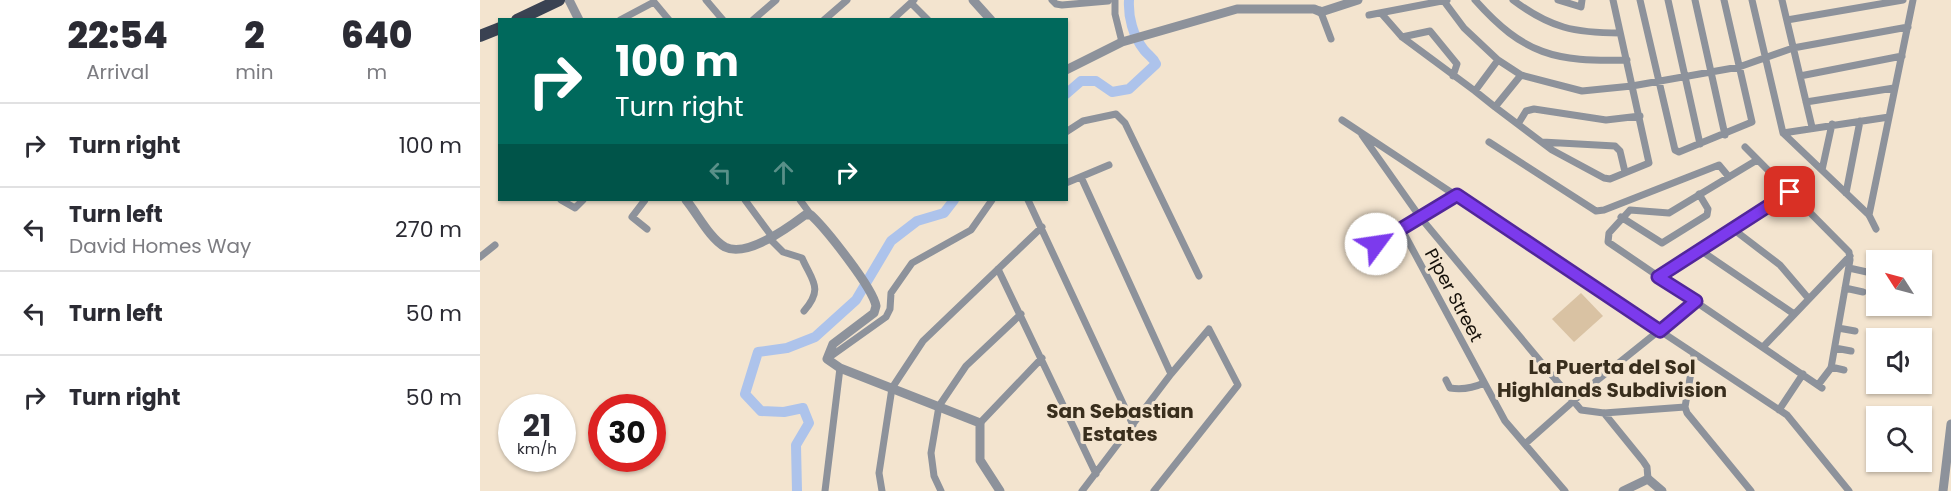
<!DOCTYPE html>
<html lang="en">
<head>
<meta charset="utf-8">
<style>
	:root { --surface:#fff; --page:#f2f2f3; --text:#2b2b33; --muted:#7c7c81; --line:#e1e1e2 }
	body { margin:0; font-family:Poppins,sans-serif; background:var(--page); color:var(--text); height:100vh; display:flex; flex-direction:column; font-size:22px; white-space:nowrap }
	* { box-sizing:border-box; margin:0 }
	p { font-size:20px; color:var(--muted) }
	.icon { flex:none; width:33px; height:33px; fill:none; stroke:currentColor; stroke-width:2; stroke-linecap:round; stroke-linejoin:round }
	.map { position:relative; flex:1; overflow:hidden }
	.drawer { display:flex; flex-direction:column; background:var(--surface); width:480px }
	.drawer>* { flex:none }
	.banner { position:absolute; left:18px; top:18px; width:570px; height:183px; border-radius:0px; box-shadow:0 2px 4px #0004; background:#00695c; color:#fff; overflow:hidden }
	.needle { width:39px; rotate:306deg }
	.tools { position:absolute; left:1386px; top:250px; display:grid; gap:12px }
	.tools a { display:grid; place-items:center; width:66px; height:66px; border-radius:0px; background:var(--surface); box-shadow:0 2px 4px #0004; font-size:30px }
	.speed { position:absolute; left:18px; top:394px; display:flex; gap:12px; font-size:30px; font-weight:700; text-align:center }
	.speed>* { display:grid; place-content:center; width:78px; height:78px; border-radius:50%; background:var(--surface); box-shadow:0 2px 4px #0004; line-height:1 }
	.speed small { font-size:15px; font-weight:400 }
	.speed .limit { border:9px solid #d22; background:#fff; color:#111 }
	.pin { position:absolute; display:grid; place-items:center; width:51px; height:51px; color:#fff; margin:-26px; border-radius:12px; box-shadow:0 3px 9px #0006 }
	.me { position:absolute; width:66px; margin:-33px; rotate:59deg; stroke-linejoin:round; filter:drop-shadow(0 0 4px #0008) }
	.turn { display:flex; align-items:center; gap:21px; height:126px; padding:0 18px; font-size:27px }
	.turn .icon { width:78px; height:78px; stroke-width:2.5 }
	.turn b { display:block; font-size:42px; line-height:51px }
	.lanes { display:flex; align-items:center; height:57px; padding:0 18px; background:#0003; justify-content:center; gap:30px; direction:ltr }
	.lanes .off { opacity:.35 }
	.eta { display:flex; justify-content:space-evenly; align-items:center; height:102px; text-align:center }
	.eta b { font-size:36px; font-weight:800; line-height:42px }
	ul { padding:0; list-style:none }
	li { display:flex; align-items:center; gap:18px; height:84px; padding:0 18px; border-top:2px solid var(--line) }
	li div { flex:1 }
	li b { display:block; font-size:22px }
	li em { font-style:normal }
	main { display:flex; flex:1; min-height:0 }
	.map>svg:first-child { display:block }
	.green { fill:#d9c2a3 }
	.lines { fill:none; stroke-linecap:round; stroke-linejoin:round }
	.river { stroke:#adc3eb; stroke-width:10 }
	.minor { stroke:#8d929b; stroke-width:7 }
	.tertiary { stroke:#8d929b; stroke-width:9 }
	.trunk { stroke:#3a4252; stroke-width:12 }
	.route-casing { stroke:#51269a; stroke-width:15 }
	.route { stroke:#7c3aed; stroke-width:10 }
	.labels { text-anchor:middle; dominant-baseline:central; stroke-width:6; stroke-linejoin:round; paint-order:stroke }
	.street-label { font-size:18px; fill:#16110a; stroke:#f3e4cf }
	.neighbourhood-label { font-size:20px; font-weight:bold; fill:#392e1d; stroke:#f3e4cf }
</style>
</head>
<body>
<main>
<section class="drawer">
<div class="eta">
<div><b>22:54</b><p>Arrival</p></div>
<div><b>2</b><p>min</p></div>
<div><b>640</b><p>m</p></div>
</div>
<ul>
<li><svg class="icon" aria-label="right" viewBox="0 0 24 24"><path d="M7 20v-9h11M14 6l5 5-5 5"/></svg><div><b>Turn right</b></div><em>100 m</em></li>
<li><svg class="icon" aria-label="left" viewBox="0 0 24 24"><path d="M17 20v-9H6M10 6l-5 5 5 5"/></svg><div><b>Turn left</b><p>David Homes Way</p></div><em>270 m</em></li>
<li><svg class="icon" aria-label="left" viewBox="0 0 24 24"><path d="M17 20v-9H6M10 6l-5 5 5 5"/></svg><div><b>Turn left</b></div><em>50 m</em></li>
<li><svg class="icon" aria-label="right" viewBox="0 0 24 24"><path d="M7 20v-9h11M14 6l5 5-5 5"/></svg><div><b>Turn right</b></div><em>50 m</em></li>
</ul>
</section>
<div class="map">
<svg width="1471" height="491" viewBox="0 0 1471 491">
	<rect width="100%" height="100%" fill="#f3e4cf"/>
	<!-- green -->
	<path class="green" d="M 1101,293 L 1123,316 L 1094,342 L 1072,319 Z"/>
	<g class="lines">
		<!-- river -->
		<path class="river" d="M 586,94 L 601,81 L 616,81 L 632,92 L 649,89 L 676,64 C 673,57 669,56 664,50 C 653,36 648,17 649,0
			M 317,491 L 316,445 L 329,423 L 323,408 L 304,412 L 281,411 L 265,394 L 278,352 L 307,348 L 335,337 L 376,300 L 411,241 L 437,221 L 464,213 L 474,200"/>
		<!-- minor -->
		<path class="minor" d="M 226,0 L 243,20
			M 572,0 L 576,4 L 582,5 L 628,1
			M 635,0 L 635,14 L 642,42
			M 963,0 L 984,28 L 1018,60 L 1041,75 L 1102,91 L 1152,86 L 1259,67 L 1313,48 L 1428,27
			M 995,0 C 1044,55 1075,62 1147,60
			M 1033,0 C 1070,28 1095,33 1140,33
			M 1078,0 L 1101,7 L 1102,0
			M 1160,0 L 1195,150 L 1199,152 L 1272,122 L 1244,0
			M 1188,0 L 1220,144
			M 1215,0 L 1245,135
			M 1272,0 L 1303,133 L 1389,215 L 1396,229
			M 1302,0 L 1332,127
			M 431,3 L 448,20
			M 840,10 L 851,39
			M 901,13 L 922,37 L 995,91 L 1018,60
			M 889,15 L 967,0
			M 140,20 L 174,2 L 189,20
			M 273,20 L 296,0
			M 344,20 L 367,0
			M 412,20 L 434,0
			M 1307,20 L 1423,0
			M 922,37 L 950,31 L 977,64 L 973,76
			M 1041,75 L 1015,107 L 1072,150 L 1124,178 L 1130,179 L 1169,163 L 1133,0
			M 1320,76 L 1422,56
			M 995,91 L 1015,107
			M 1326,102 L 1414,88
			M 862,120 L 1307,415 L 1369,491
			M 1038,124 L 1046,111 L 1054,109 L 1126,120 L 1160,116
			M 586,132 L 603,121 L 636,114 L 645,123 L 719,276
			M 1303,133 L 1409,117
			M 882,135 L 940,217 L 1101,410 L 1124,413 L 1205,407
			M 1009,142 L 1116,211 L 1124,210 L 1239,165 L 1249,177
			M 1062,142 L 1135,146 L 1140,151 L 1145,172
			M 1265,147 L 1369,252 L 1370,260 L 1351,368 L 1338,385
			M 1277,160 L 1189,213 L 1150,210 L 1129,233 L 1128,242 L 1342,388
			M 1342,170 L 1352,124
			M 601,177 L 691,374
			M 586,183 L 629,165
			M 1366,193 L 1380,121
			M 81,200 L 95,208 L 103,200
			M 165,200 L 152,217 L 167,229
			M 265,200 L 293,238
			M 320,200 L 331,215
			M 548,200 L 653,425
			M 1389,215 L 1433,0
			M 1141,217 L 1182,243 L 1227,215 L 1228,209 L 1219,194
			M 921,228 L 1025,421 L 1085,491
			M 1253,229 L 1300,265 L 1329,299
			M 290,239 L 303,252 L 322,258 C 332,281 344,288 324,311
			M 896,244 L 977,195
			M 1220,250 L 1314,314
			M 0,257 L 15,245
			M 1369,268 L 1387,272
			M 518,269 L 616,474
			M 1178,277 L 1310,192
			M 1365,288 L 1383,292
			M 1358,328 L 1375,331
			M 1283,347 L 1370,256
			M 1355,348 L 1371,351
			M 1214,355 L 1205,407 L 1207,413 L 1271,491
			M 347,359 L 406,317 L 410,309 L 411,293 L 432,263 L 491,230 L 512,200
			M 1351,367 L 1364,370
			M 966,380 L 970,388 C 982,390 993,388 1004,383
			M 1299,410 L 1323,374
			M 1124,413 L 1163,461 L 1167,467 L 1168,479
			M 500,423 L 562,358
			M 1045,444 L 1115,382 L 1216,301
			M 345,491 L 360,368
			M 402,491 L 399,473 L 412,388 L 443,341 L 562,227
			M 461,491 L 454,476 L 451,453 L 459,406 L 486,366 L 541,314
			M 602,491 L 691,374 L 729,329 L 758,385 L 674,491"/>
		<!-- tertiary -->
		<path class="tertiary" d="M 89,0 L 99,20
			M 493,0 L 511,20
			M 586,70 L 642,42 L 757,9 L 834,9 L 841,12 L 878,0
			M 206,200 C 217,213 230,239 245,247 C 267,258 309,227 325,215 L 331,215 C 346,229 393,288 396,306 L 394,313 L 353,344 L 347,359 L 360,368 L 500,423 L 500,460 L 520,491
			M 1143,491 L 1168,479 L 1182,491
			M 1463,491 L 1471,424"/>
		<!-- trunk -->
		<path class="trunk" d="M 37,20 L 79,0
			M 0,36 L 20,28"/>
	</g>
	<g class="lines">
		<!-- route casing -->
		<g class="route-casing">
			<path id="route" d="M 896,244 L 977,195 L 1180,331 L 1216,301 L 1178,277 L 1310,192"/>
		</g>
		<!-- route -->
		<use href="#route" class="route"/>
	</g>
	<g class="labels">
		<!-- street labels -->
		<g class="street-label">
			<text transform="translate(974 295) rotate(62)">Piper Street</text>
		</g>
		<!-- neighbourhood labels -->
		<g class="neighbourhood-label">
			<text x="1132" y="367">La Puerta del Sol<tspan x="1132" dy="23">Highlands Subdivision</tspan></text>
			<text x="640" y="411">San Sebastian<tspan x="640" dy="23">Estates</tspan></text>
		</g>
	</g>
</svg>
<div class="tools">
<a><svg class="needle" viewBox="-14 -14 28 28"><path d="M0-13l5 13h-10z" fill="#e53935"/><path d="M0 13l5-13h-10z" fill="#7c7c81"/></svg></a>
<a><svg class="icon" aria-label="sound" viewBox="0 0 24 24"><path d="M4 9h4l5-4v14l-5-4H4zM17 9q2 3 0 6"/></svg></a>
<a><svg class="icon" aria-label="search" viewBox="0 0 24 24"><circle cx="10" cy="10" r="6"/><path d="M15 15l6 6"/></svg></a>
</div>
<div class="speed"><div>21<small>km/h</small></div><div class="limit">30</div></div>
<div class="pin" style="left:1310px;top:192px;background:#d93025"><svg class="icon" aria-label="arrive" viewBox="0 0 24 24"><path d="M6 21V4h12l-3 4 3 4H6"/></svg></div>
<svg class="me" style="left:896px;top:244px" viewBox="-20 -20 40 40"><circle r="19" fill="#fff"/><path d="M0-13L10 11 0 6-10 11z" fill="#7c3aed"/></svg>
<div class="banner">
<div class="turn"><svg class="icon" aria-label="right" viewBox="0 0 24 24"><path d="M7 20v-9h11M14 6l5 5-5 5"/></svg><div><b>100 m</b>Turn right</div></div>
<div class="lanes"><svg class="icon off" aria-label="left" viewBox="0 0 24 24"><path d="M17 20v-9H6M10 6l-5 5 5 5"/></svg><svg class="icon off" aria-label="ahead" viewBox="0 0 24 24"><path d="M12 20V5M6 11l6-6 6 6"/></svg><svg class="icon" aria-label="right" viewBox="0 0 24 24"><path d="M7 20v-9h11M14 6l5 5-5 5"/></svg></div>
</div>
</div>
</main>
</body>
</html>
